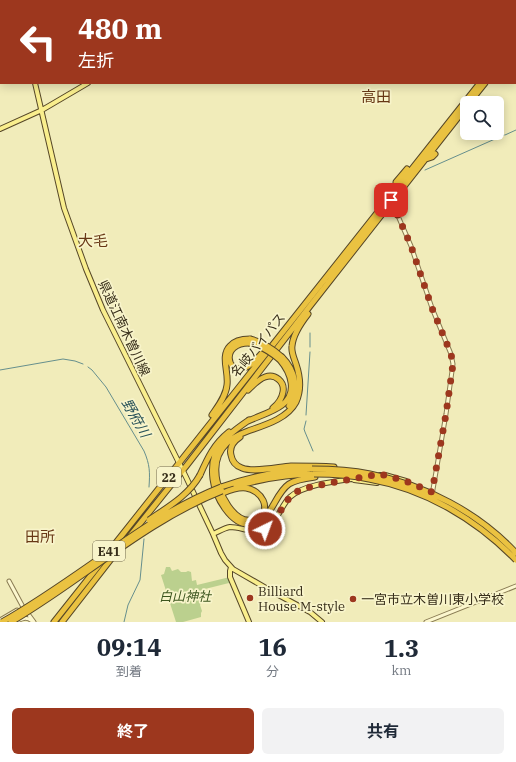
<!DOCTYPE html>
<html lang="ja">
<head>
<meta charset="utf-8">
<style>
	:root { --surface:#fff; --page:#f2f2f3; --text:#1f2937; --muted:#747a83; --accent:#9d371e }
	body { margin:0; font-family:"IBM Plex Serif","Noto Sans JP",serif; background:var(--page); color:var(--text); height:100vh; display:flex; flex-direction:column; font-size:15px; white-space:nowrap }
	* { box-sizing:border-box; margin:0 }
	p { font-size:13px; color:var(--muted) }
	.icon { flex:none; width:22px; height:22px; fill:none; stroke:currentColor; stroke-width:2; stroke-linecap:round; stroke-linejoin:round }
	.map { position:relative; height:622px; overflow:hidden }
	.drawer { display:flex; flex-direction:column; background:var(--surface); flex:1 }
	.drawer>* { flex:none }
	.top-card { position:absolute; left:0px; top:0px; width:516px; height:84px; box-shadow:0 2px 10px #0003; background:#9d371e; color:#fff; overflow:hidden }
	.buttons { position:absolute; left:460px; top:96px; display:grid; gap:8px }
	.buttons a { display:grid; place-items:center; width:44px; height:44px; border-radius:6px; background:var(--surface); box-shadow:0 2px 10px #0003; font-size:20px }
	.pin { position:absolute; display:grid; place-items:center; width:34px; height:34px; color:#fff; margin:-17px; border-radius:8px; box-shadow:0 2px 6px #0006 }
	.me { position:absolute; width:44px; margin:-22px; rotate:42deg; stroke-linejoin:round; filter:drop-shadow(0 0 3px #0008) }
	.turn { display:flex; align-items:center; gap:14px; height:84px; padding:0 12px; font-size:18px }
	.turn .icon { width:52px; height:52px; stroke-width:2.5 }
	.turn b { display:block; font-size:28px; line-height:34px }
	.eta { display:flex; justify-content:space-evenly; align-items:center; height:68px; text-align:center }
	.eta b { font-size:24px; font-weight:700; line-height:28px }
	.action { display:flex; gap:8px; margin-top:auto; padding:8px 12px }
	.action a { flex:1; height:46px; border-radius:6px; background:var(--accent); color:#fff; font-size:16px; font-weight:700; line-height:46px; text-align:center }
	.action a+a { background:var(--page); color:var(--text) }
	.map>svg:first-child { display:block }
	.green { fill:#bbd08e }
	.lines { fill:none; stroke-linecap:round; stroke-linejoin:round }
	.stream { stroke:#668f8d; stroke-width:1 }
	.minor-casing { stroke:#897b53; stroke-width:5 }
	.major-casing { stroke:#564728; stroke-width:6 }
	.highway-casing { stroke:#564728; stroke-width:7 }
	.minor { stroke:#fcf7ce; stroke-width:3 }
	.major { stroke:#f9ee8d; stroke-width:4 }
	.highway { stroke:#eac241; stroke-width:5 }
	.highway-bridge-casing { stroke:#564728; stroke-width:7; stroke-linecap:butt }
	.highway-bridge { stroke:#eac241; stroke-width:5 }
	.route { stroke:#9d371e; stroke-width:7; stroke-dasharray:0 12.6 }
	.poi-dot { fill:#9d371e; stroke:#f8f4ca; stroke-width:1.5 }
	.labels { text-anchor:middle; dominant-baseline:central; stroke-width:3.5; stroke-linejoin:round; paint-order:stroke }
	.shield { fill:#f8f4ca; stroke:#71694f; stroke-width:1 }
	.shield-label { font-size:12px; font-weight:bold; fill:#372e1a }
	.street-label { font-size:13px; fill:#372e1a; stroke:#f8f4ca }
	.poi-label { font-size:13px; fill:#372e1a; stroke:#f8f4ca; text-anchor:start }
	.park-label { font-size:13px; font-style:italic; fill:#3c551e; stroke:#f8f4ca }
	.water-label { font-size:14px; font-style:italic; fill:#275158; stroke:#f8f4ca }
	.quarter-label { font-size:15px; fill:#673715; stroke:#f8f4ca }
</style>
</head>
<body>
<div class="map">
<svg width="516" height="622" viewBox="0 0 516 622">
	<rect width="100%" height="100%" fill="#f1ecba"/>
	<!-- green -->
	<path class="green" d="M 166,567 L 170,567 L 172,571 L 178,569 L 181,572 L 186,572 L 188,571 L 191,572 L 192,581 L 196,580 L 197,585 L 230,577 L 233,582 L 201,590 C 203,595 202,600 200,605 L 202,611 L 201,613 L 201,617 L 183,622 L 176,622 L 161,575 L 164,574 Z"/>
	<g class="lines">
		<!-- stream -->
		<path class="stream" d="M 505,135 L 516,130
			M 425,170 L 504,135
			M 310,333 L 310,347
			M 88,367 L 92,370 L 106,387 L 144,451 C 150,465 150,472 149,487
			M 0,370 L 63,359 L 75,361 L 83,364
			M 306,415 L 310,352
			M 306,421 L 304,429 L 305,432 L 313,451
			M 124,622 L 128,605 L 140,580 L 144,539"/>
		<!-- minor casing -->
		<g class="minor-casing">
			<path id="minor" d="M 392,202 L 411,246 L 432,308 L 451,354 L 453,364 L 446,414 L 432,495
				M 9,581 L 23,607 L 34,622
				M 0,620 L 17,610
				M 15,622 C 21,619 26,616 32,621
				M 426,622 L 516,586"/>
		</g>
		<!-- major casing -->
		<g class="major-casing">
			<path id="major" d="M 10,0 L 11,1
				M 227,1 L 229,0
				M 35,83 L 64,208 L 86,269 L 103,310 L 186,477 L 213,534 L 221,553 L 225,560 L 233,569 L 273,592 L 310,612 L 322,622
				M 0,129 L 42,110 L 88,83
				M 380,475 L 385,475 L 406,481
				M 354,480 L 377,483
				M 213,534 C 218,532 224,528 230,527 C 242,527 252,534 263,529 C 278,524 280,506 290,497 C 304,484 339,481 358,478
				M 231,567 L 230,571 L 230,577 L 249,622"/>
		</g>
		<!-- highway casing -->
		<g class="highway-casing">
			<path id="highway" d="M 515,39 L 516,37
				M 515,46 L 516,45
				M 469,103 L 485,83
				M 426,159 L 432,157 L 435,154
				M 396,188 L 396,182 L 407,169
				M 249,343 C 220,343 227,375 244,368 C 252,366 258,357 263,352
				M 282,357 C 296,371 299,390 289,406
				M 248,390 C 253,385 259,379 265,377 C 275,373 285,382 283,392 C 282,398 278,404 273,408
				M 212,415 C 218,406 226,396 227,385 C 229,372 220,356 230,346 C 235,340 243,339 250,339
				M 249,420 C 236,429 221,439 215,455 C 212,463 212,471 213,479 C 215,496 231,527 252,524 C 272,521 274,494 289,484 C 297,479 307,478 315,477
				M 248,421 C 259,416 273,412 282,405 C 298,393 291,373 280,360
				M 240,437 C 234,441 229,447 231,455 C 232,461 236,466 242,468 C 254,473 278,467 291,466 C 305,466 320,466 334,467
				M 200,475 C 208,457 214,444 229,432
				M 236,486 C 262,479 287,474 314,474
				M 221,487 C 250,477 279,471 309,469
				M 223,493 C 230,490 238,487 246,488 C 261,490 273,509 257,518 C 235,530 216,489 216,473 C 215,462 219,451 227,443 C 233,437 240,434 248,431 C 265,425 287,419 296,402 C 302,389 300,376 296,364 C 294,358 291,352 292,346 C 293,334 301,323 308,314
				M 130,536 L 187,465 L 310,306 L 467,106
				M 111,549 L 480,83
				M 54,622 L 100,564
				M 62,622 L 118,550"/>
		</g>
		<!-- minor -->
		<use href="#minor" class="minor"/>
		<!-- major -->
		<use href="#major" class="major"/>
		<!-- highway -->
		<use href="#highway" class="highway"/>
		<!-- highway-bridge casing -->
		<g class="highway-bridge-casing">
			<path id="highway-bridge" d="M 250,339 C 263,342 273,349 282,357
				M 249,343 C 261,346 271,352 280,360
				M 312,469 C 331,469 351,470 370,474 C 425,485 478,512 516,553
				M 314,474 C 332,474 351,475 369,479 C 425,489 476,519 516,560
				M 149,520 C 168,507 189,495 200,475
				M 2,622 C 34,604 64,583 94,562 C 136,533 173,506 221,487
				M 11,622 C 83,580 144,522 222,491"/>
		</g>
		<!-- highway-bridge -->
		<use href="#highway-bridge" class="highway-bridge"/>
	</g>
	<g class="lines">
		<!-- route -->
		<path class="route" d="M 265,529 L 273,522 L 289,498 L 298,491 L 310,487 L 346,480 L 380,474 L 395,478 L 408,482 L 432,492 L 446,414 L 453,364 L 451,354 L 432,308 L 411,246 L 391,200"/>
	</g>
	<!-- markers -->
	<g class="poi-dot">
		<circle cx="250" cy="598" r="4"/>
		<circle cx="353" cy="599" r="4"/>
	</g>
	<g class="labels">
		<!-- shield labels -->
		<g class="shield">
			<rect x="157" y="467" width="24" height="20" rx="3"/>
			<rect x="93" y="541" width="32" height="20" rx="3"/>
		</g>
		<g class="shield-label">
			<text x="169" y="477">22</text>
			<text x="109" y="551">E41</text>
		</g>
		<!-- street labels -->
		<g class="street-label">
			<text transform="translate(124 328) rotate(65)">県道江南木曽川線</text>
			<text transform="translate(258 345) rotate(-51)">名岐バイパス</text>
		</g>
		<!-- poi labels -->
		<g class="poi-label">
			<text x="258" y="591">Billiard<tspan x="258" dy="15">House M-style</tspan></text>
			<text x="361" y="599">一宮市立木曽川東小学校</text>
		</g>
		<!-- park labels -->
		<g class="park-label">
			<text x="185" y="596">白山神社</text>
		</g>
		<!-- water labels -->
		<g class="water-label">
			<text transform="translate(136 418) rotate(60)">野府川</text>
		</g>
		<!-- quarter labels -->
		<g class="quarter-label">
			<text x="376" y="96">高田</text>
			<text x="93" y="240">大毛</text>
			<text x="40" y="536">田所</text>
		</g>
	</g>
</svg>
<div class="buttons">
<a><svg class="icon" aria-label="search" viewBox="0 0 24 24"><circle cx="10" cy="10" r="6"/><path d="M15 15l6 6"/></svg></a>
</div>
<div class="pin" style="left:391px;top:200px;background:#d93025"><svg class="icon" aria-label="arrive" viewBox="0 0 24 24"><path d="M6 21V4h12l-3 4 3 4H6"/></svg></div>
<svg class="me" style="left:265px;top:529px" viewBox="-20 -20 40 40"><circle r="17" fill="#9d371e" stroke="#fff" stroke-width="3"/><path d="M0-11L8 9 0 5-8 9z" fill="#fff"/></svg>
<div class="top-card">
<div class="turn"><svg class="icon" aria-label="left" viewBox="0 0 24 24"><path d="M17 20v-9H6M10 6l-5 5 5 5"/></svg><div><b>480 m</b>左折</div></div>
</div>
</div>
<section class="drawer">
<div class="eta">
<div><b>09:14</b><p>到着</p></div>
<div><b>16</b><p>分</p></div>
<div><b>1.3</b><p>km</p></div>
</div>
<div class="action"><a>終了</a><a>共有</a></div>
</section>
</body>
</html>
